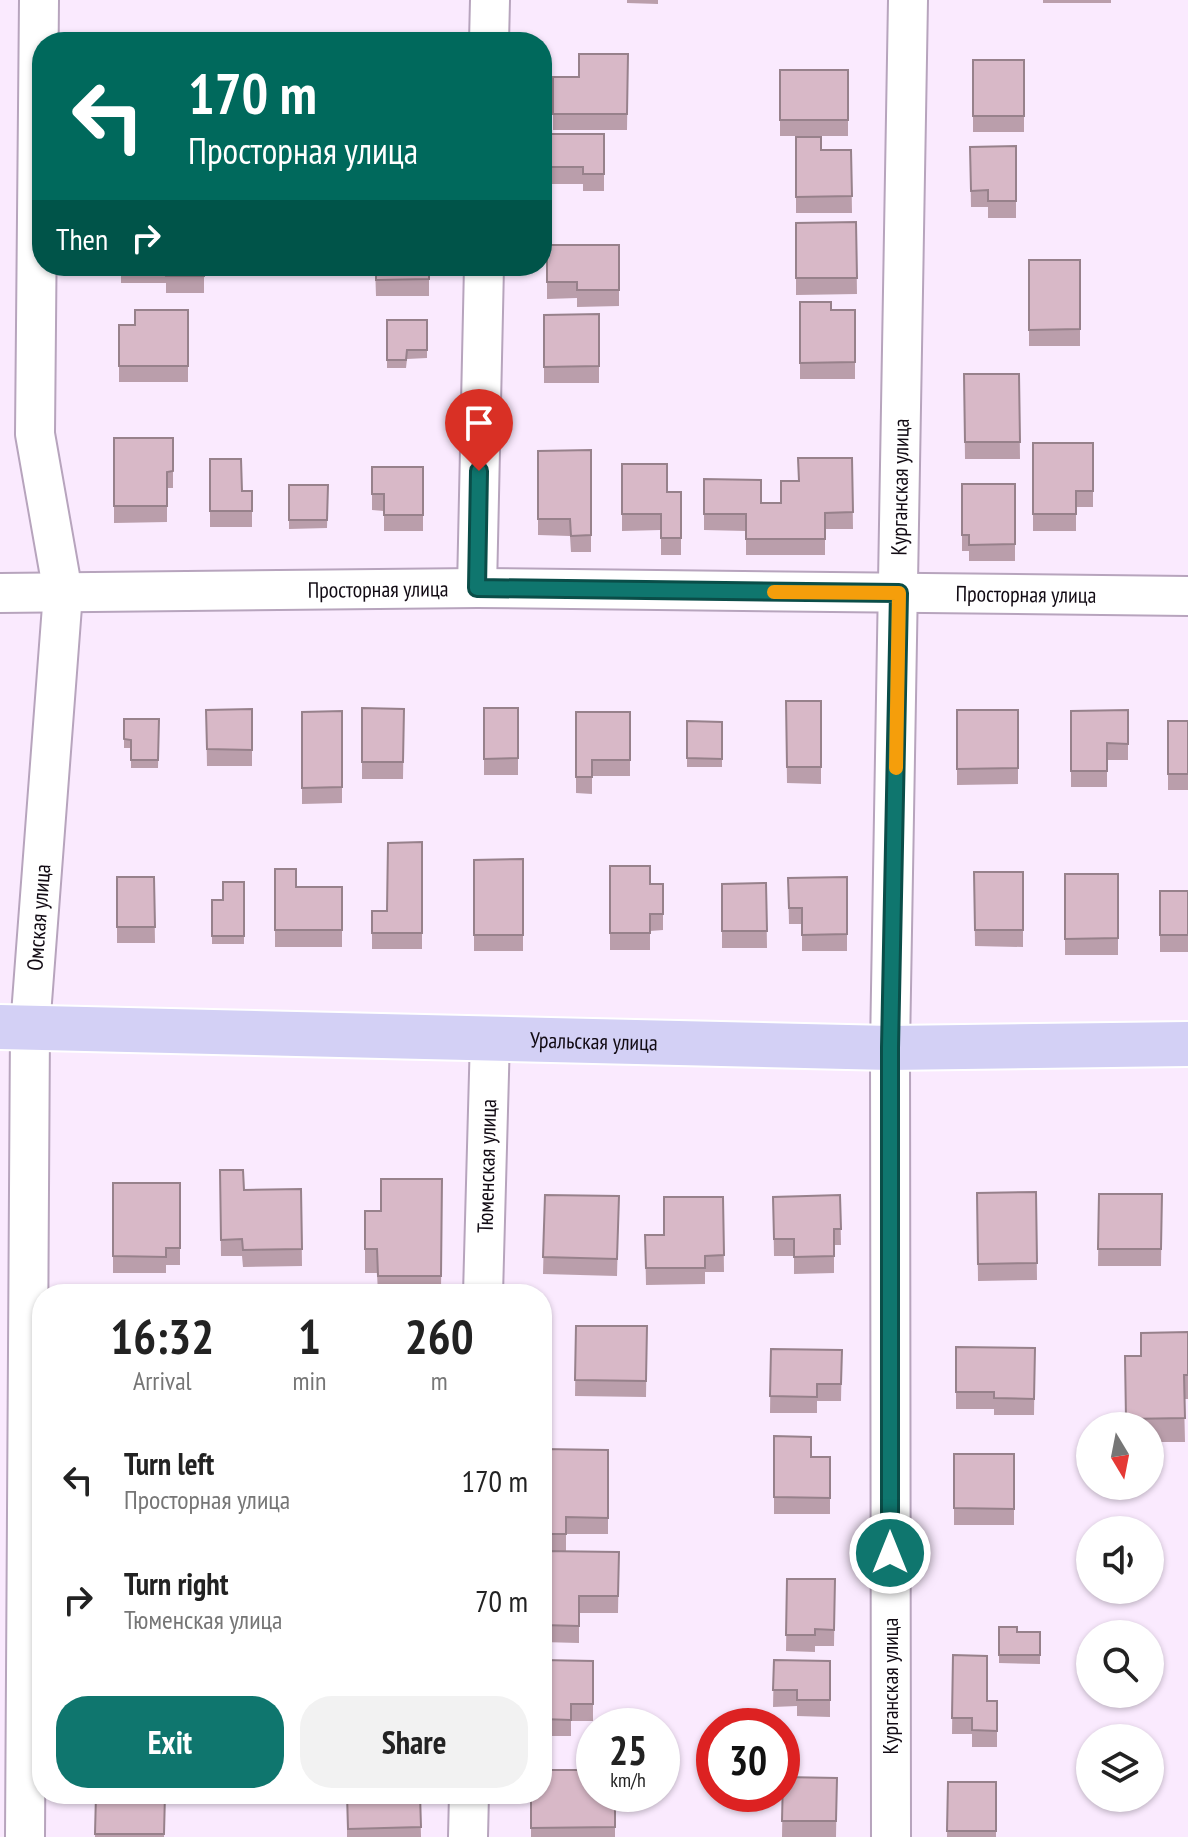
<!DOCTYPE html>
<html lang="en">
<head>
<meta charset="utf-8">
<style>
	:root { --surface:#fff; --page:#f2f2f2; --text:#222; --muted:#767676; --accent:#0f766e }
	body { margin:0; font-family:"PT Sans Narrow",sans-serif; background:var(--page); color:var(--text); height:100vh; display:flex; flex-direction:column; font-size:30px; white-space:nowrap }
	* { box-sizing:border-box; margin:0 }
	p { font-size:26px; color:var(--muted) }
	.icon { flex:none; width:44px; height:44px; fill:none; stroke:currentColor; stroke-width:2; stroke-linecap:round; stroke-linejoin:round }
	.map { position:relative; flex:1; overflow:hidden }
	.side { position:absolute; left:32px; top:1284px; width:520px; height:520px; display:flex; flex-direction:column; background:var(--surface); border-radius:32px; box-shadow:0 2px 6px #0004 }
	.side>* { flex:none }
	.hud { position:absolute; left:32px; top:32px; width:520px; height:244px; border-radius:32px; box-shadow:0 2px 6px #0004; background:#00695c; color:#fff; overflow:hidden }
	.needle { width:52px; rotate:170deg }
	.controls { position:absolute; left:1076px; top:1412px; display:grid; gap:16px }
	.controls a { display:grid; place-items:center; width:88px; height:88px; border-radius:50%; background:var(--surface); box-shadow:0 2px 6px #0004; font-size:40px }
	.speed { position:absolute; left:576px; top:1708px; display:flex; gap:16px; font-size:40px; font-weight:700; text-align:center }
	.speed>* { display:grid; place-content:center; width:104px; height:104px; border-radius:50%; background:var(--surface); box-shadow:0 2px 6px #0004; line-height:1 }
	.speed small { font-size:20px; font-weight:400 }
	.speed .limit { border:12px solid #d22; background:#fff; color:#111 }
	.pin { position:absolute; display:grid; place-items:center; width:68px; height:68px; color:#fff; margin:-82px -34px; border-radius:50% 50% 50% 0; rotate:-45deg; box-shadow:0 0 8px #0007 }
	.pin .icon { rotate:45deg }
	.me { position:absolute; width:88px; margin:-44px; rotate:0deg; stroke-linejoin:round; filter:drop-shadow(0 0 6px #0008) }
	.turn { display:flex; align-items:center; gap:28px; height:168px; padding:0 24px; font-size:36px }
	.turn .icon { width:104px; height:104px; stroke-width:2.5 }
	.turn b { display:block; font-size:56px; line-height:68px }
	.then { display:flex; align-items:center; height:76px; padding:0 24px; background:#0003; gap:16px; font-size:30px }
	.eta { display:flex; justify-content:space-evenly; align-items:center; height:136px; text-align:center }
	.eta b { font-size:48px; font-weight:800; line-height:56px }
	.button { display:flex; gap:16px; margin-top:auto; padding:16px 24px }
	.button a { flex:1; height:92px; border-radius:32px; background:var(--accent); color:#fff; font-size:32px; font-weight:800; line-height:92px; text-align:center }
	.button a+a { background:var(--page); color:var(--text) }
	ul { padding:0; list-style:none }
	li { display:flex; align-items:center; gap:24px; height:120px; padding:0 24px }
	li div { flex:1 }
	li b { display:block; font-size:30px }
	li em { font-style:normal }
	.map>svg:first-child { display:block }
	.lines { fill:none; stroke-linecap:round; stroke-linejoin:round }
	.minor-casing { stroke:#b7a4bd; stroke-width:42 }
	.major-casing { stroke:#fff; stroke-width:48 }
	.minor { stroke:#fff; stroke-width:38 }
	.major { stroke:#d3d0f5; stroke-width:44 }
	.wall { fill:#ba9eab }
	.building { fill:#d8b8c7; stroke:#97818b; stroke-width:2 }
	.route-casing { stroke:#0a4d48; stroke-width:20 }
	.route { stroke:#0f766e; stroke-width:14 }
	.slow { stroke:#f59e0b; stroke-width:14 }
	.labels { text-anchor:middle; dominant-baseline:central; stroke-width:6; stroke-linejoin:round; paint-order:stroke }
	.street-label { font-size:22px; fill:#120b14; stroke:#fff }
</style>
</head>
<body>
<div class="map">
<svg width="1188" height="1837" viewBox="0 0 1188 1837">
	<rect width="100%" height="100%" fill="#faeafe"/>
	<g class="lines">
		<!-- minor casing -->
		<g class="minor-casing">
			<g id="minor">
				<path d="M 489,42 L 490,0"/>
				<path d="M 477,588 L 484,266"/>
				<path id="s1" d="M 0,593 L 477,588 L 1188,596"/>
				<path id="s2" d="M 483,1294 L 490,1037"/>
				<path id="s3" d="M 25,1837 L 30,1028 L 63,593 L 35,434 L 39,0"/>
				<path d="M 468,1837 L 469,1794"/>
				<path id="s4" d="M 891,1837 L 890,1048 L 908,0"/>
			</g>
		</g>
		<!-- major casing -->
		<g class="major-casing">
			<g id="major">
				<path id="s5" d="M 0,1027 L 890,1048 L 1188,1044"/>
			</g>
		</g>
		<!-- minor -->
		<use href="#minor" class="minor"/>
		<!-- major -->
		<use href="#major" class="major"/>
	</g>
	<!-- wall -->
	<path class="wall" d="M 627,0 L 658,0 L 658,4 L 627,3 Z
		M 1043,0 L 1111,0 L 1111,3 L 1043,3 Z
		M 628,54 L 627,130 L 553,130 L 553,77 L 579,77 Z
		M 973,60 L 1024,60 L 1024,132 L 973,132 Z
		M 780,70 L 848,70 L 848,136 L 780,136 Z
		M 550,134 L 604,134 L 604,191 L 583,191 L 583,184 L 550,184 Z
		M 796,137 L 821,150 L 851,150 L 852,213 L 796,213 Z
		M 1016,146 L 1016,218 L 988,218 L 988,207 L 971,207 L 970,147 Z
		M 856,222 L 857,294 L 796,295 L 796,223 Z
		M 547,245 L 619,245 L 619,306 L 577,307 L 577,298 L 547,299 Z
		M 1029,260 L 1080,260 L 1080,346 L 1029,346 Z
		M 121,266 L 204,266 L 204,293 L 166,293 L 166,283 L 121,283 Z
		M 375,266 L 429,266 L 429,296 L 376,296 Z
		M 800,302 L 831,310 L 855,310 L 855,379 L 800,379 Z
		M 188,310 L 188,382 L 119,382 L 119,325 L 135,325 Z
		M 599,314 L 599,383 L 544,383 L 544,315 Z
		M 387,320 L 427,320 L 427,358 L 407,359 L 406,368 L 387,368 Z
		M 964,374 L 1019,374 L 1020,459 L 965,459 Z
		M 114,438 L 173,438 L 173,488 L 167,488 L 167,522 L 114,523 Z
		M 1033,443 L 1093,443 L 1093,507 L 1076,507 L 1076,531 L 1033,531 Z
		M 591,450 L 591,552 L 571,552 L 570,536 L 538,535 L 538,451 Z
		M 852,458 L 853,529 L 825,529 L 825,555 L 746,555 L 746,531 L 704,530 L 704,479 L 761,503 L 781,503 L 799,481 Z
		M 210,459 L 242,491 L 252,491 L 252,527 L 210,527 Z
		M 622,464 L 667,492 L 681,492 L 681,555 L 661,555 L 661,530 L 622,531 Z
		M 372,467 L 423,467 L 423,531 L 384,531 L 384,511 L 372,510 Z
		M 962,484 L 1015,484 L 1015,561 L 969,561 L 969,551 L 962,551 Z
		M 289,485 L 328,485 L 327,528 L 289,529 Z
		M 786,701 L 821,701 L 821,784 L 787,783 Z
		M 362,708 L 404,709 L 403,779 L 362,779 Z
		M 484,708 L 518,708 L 518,775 L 484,775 Z
		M 252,709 L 252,766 L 207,766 L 206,710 Z
		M 957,710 L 1018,710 L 1018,784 L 957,785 Z
		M 1128,710 L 1128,760 L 1107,760 L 1107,787 L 1071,787 L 1071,711 Z
		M 342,711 L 342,803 L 302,804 L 302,712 Z
		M 576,712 L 630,712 L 630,776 L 592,776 L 592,794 L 576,793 Z
		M 124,719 L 159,719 L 158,768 L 131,768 L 131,748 L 124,748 Z
		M 687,721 L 722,722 L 722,767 L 687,767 Z
		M 1168,721 L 1188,721 L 1188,790 L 1168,790 Z
		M 422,842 L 422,949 L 372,949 L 372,911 L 387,911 Z
		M 523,859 L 523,951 L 474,951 L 474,860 Z
		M 610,866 L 650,884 L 663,884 L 663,930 L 650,931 L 650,950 L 610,950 Z
		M 275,869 L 296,887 L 342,887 L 342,947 L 275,947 Z
		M 974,872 L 1023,872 L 1023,947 L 975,946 Z
		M 1065,874 L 1118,874 L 1118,955 L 1065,955 Z
		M 117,877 L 154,877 L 155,943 L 117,943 Z
		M 847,877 L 847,951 L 802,951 L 802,924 L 789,924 L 788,878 Z
		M 244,882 L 244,944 L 212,944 L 212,900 L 223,900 Z
		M 766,883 L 767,948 L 722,948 L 722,884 Z
		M 1160,891 L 1188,891 L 1188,952 L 1160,952 Z
		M 220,1170 L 244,1190 L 301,1189 L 302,1266 L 243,1267 L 242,1256 L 221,1256 Z
		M 442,1179 L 441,1294 L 378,1294 L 377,1273 L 365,1273 L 365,1211 L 381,1211 Z
		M 113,1183 L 180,1183 L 180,1265 L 166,1265 L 166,1273 L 113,1273 Z
		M 1036,1192 L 1037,1280 L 978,1281 L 977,1193 Z
		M 1099,1194 L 1162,1194 L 1161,1266 L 1098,1266 Z
		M 545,1195 L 619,1196 L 617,1276 L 543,1274 Z
		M 840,1195 L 841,1245 L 834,1245 L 834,1273 L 794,1274 L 794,1256 L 774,1256 L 773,1197 Z
		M 723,1197 L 724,1272 L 705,1272 L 705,1284 L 646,1285 L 645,1235 L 664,1235 Z
		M 576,1326 L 647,1326 L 646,1397 L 575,1396 Z
		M 1188,1332 L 1188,1399 L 1184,1399 L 1185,1442 L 1150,1442 L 1150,1426 L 1126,1426 L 1125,1356 L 1141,1356 Z
		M 956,1347 L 1035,1348 L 1034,1415 L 994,1415 L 994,1409 L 956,1409 Z
		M 771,1349 L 842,1350 L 841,1401 L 817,1401 L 817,1413 L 770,1413 Z
		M 774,1436 L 811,1457 L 830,1457 L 830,1514 L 774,1514 Z
		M 542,1449 L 608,1450 L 608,1534 L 566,1534 L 566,1551 L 542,1551 Z
		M 954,1454 L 1014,1454 L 1014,1525 L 954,1525 Z
		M 542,1551 L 619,1552 L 618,1613 L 579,1613 L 579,1643 L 542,1642 Z
		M 787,1579 L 835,1579 L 834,1646 L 815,1646 L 815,1652 L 786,1651 Z
		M 999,1627 L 1017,1632 L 1040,1632 L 1040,1664 L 999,1663 Z
		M 953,1655 L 987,1701 L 997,1701 L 997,1747 L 972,1747 L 972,1734 L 952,1734 Z
		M 542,1660 L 593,1661 L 593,1721 L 571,1721 L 571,1736 L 542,1736 Z
		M 774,1660 L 830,1661 L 830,1717 L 797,1716 L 797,1706 L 773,1707 Z
		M 783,1777 L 837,1778 L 836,1837 L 782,1837 Z
		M 948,1782 L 996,1782 L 996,1837 L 947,1837 Z
		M 96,1794 L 165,1794 L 164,1837 L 95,1837 Z
		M 347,1794 L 420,1794 L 421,1837 L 347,1837 Z
		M 531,1794 L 615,1794 L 615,1837 L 531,1837 Z"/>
	<!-- building -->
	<path class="building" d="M 579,54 L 628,54 L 627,114 L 553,114 L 553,77 L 579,77 Z
		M 973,60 L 1024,60 L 1024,116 L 973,116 Z
		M 780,70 L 848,70 L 848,120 L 780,120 Z
		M 550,134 L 604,134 L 604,174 L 583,174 L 583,167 L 550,167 Z
		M 796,137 L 821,137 L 821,150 L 851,150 L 852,196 L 796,197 Z
		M 1016,146 L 1016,201 L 988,201 L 988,190 L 971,191 L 970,147 Z
		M 856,222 L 857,278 L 796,278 L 796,223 Z
		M 547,245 L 619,245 L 619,290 L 577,290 L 577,282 L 547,282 Z
		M 1029,260 L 1080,260 L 1080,329 L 1029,330 Z
		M 121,266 L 204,266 L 204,276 L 166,276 L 166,267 Z
		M 376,266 L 429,266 L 429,279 L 376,280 Z
		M 800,302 L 831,302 L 831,310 L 855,310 L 855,362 L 800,363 Z
		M 135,310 L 188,310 L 188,366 L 119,366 L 119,325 L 135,325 Z
		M 599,314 L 599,366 L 544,367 L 544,315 Z
		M 387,320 L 427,320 L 427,350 L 407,350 L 406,360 L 387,360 Z
		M 964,374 L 1019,374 L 1020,442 L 965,442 Z
		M 114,438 L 173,438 L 173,471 L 167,472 L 167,506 L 114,506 Z
		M 1033,443 L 1093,443 L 1093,491 L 1076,491 L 1076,514 L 1033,514 Z
		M 591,450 L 591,535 L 571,536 L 570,519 L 538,519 L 538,451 Z
		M 798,458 L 852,458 L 853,512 L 825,513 L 825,539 L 746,539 L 746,514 L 704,514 L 704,479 L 761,480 L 761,503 L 781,503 L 781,481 L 799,481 Z
		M 210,459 L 241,459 L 242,491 L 252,491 L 252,511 L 210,511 Z
		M 622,464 L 667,464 L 667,492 L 681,492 L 681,538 L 661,538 L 661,514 L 622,514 Z
		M 372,467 L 423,467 L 423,515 L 384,515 L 384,494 L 372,494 Z
		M 962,484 L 1015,484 L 1015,544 L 969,545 L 969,535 L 962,535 Z
		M 289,485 L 328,485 L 327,520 L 289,520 Z
		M 786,701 L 821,701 L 821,767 L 787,767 Z
		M 362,708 L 404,709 L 403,762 L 362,762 Z
		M 484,708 L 518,708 L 518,758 L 484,759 Z
		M 252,709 L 252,750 L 207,749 L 206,710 Z
		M 957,710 L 1018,710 L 1018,768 L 957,769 Z
		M 1128,710 L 1128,744 L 1107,743 L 1107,771 L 1071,771 L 1071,711 Z
		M 342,711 L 342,787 L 302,788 L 302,712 Z
		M 576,712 L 630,712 L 630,760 L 592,760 L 592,777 L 576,777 Z
		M 124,719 L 159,719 L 158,760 L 131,760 L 131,740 L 124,739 Z
		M 687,721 L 722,722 L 722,759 L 687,758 Z
		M 1168,721 L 1188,721 L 1188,774 L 1168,774 Z
		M 422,842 L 422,933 L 372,933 L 372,911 L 387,911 L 388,843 Z
		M 523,859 L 523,935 L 474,935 L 474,860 Z
		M 610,866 L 650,866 L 650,884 L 663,884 L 663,914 L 650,914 L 650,933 L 610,933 Z
		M 275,869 L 296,869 L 296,887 L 342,887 L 342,930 L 275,930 Z
		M 974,872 L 1023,872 L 1023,930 L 975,930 Z
		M 1065,874 L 1118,874 L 1118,938 L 1065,939 Z
		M 117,877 L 154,877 L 155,927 L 117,927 Z
		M 847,877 L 847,934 L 802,935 L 802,908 L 789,908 L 788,878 Z
		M 223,882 L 244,882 L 244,936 L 212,936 L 212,900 L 223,900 Z
		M 766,883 L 767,931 L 722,931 L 722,884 Z
		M 1160,891 L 1188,891 L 1188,935 L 1160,935 Z
		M 220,1170 L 243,1170 L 244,1190 L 301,1189 L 302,1249 L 243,1250 L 242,1239 L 221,1240 Z
		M 381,1179 L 442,1179 L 441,1276 L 378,1276 L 377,1249 L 365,1249 L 365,1211 L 381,1211 Z
		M 113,1183 L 180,1183 L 180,1248 L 166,1248 L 166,1257 L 113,1256 Z
		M 1036,1192 L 1037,1263 L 978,1264 L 977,1193 Z
		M 1099,1194 L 1162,1194 L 1161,1249 L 1098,1249 Z
		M 545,1195 L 619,1196 L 617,1259 L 543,1257 Z
		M 840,1195 L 841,1229 L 834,1229 L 834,1256 L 794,1257 L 794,1239 L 774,1239 L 773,1197 Z
		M 664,1197 L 723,1197 L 724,1255 L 705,1256 L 705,1268 L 646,1268 L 645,1235 L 664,1235 Z
		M 576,1326 L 647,1326 L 646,1381 L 575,1380 Z
		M 1188,1332 L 1188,1375 L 1184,1375 L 1185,1418 L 1126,1419 L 1125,1356 L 1141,1356 L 1141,1333 Z
		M 956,1347 L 1035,1348 L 1034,1399 L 994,1398 L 994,1392 L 956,1392 Z
		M 771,1349 L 842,1350 L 841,1384 L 817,1384 L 817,1397 L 770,1396 Z
		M 774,1436 L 811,1437 L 811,1457 L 830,1457 L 830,1498 L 774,1497 Z
		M 542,1449 L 608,1450 L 608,1518 L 566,1517 L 566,1534 L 542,1534 Z
		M 954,1454 L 1014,1454 L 1014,1509 L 954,1508 Z
		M 542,1551 L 619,1552 L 618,1596 L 579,1596 L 579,1626 L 542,1625 Z
		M 787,1579 L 835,1579 L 834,1630 L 815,1629 L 815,1635 L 786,1635 Z
		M 999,1627 L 1017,1627 L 1017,1632 L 1040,1632 L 1040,1655 L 999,1655 Z
		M 953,1655 L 987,1656 L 987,1701 L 997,1701 L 997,1731 L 972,1730 L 972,1718 L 952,1718 Z
		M 542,1660 L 593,1661 L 593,1704 L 571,1704 L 571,1720 L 542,1719 Z
		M 774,1660 L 830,1661 L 830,1700 L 797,1700 L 797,1690 L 773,1690 Z
		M 542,1770 L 594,1770 L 594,1794 L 615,1794 L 615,1827 L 531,1828 L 531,1794 L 542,1794 Z
		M 783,1777 L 837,1778 L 836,1821 L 782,1821 Z
		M 948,1782 L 996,1782 L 996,1831 L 947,1831 Z
		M 96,1794 L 165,1794 L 164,1834 L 95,1834 Z
		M 347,1794 L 420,1794 L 421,1827 L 348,1829 Z"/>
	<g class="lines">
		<!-- route casing -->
		<g class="route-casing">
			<path id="route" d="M 479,471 L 477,588 L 899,593 L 890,1048 L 890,1553"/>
		</g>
		<!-- route -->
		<use href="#route" class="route"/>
		<!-- slow -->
		<path class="slow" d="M 774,592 L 899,593 L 896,768"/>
	</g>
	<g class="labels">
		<!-- street labels -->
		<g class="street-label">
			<text stroke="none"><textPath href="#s4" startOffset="1350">Курганская улица</textPath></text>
			<text stroke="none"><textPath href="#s1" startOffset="378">Просторная улица</textPath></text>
			<text stroke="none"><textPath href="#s1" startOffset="1026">Просторная улица</textPath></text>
			<text stroke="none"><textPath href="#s3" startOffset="920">Омская улица</textPath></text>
			<text stroke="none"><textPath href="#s5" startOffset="594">Уральская улица</textPath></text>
			<text stroke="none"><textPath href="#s2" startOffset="128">Тюменская улица</textPath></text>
			<text transform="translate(890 1686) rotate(-90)">Курганская улица</text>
		</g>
	</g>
</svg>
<div class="controls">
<a><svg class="needle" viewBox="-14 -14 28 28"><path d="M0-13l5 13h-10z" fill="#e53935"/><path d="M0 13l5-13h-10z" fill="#767676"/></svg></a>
<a><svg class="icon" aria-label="sound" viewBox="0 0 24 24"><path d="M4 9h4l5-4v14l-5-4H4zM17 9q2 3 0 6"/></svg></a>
<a><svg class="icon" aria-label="search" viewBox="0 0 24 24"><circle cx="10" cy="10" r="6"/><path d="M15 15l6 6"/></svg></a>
<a><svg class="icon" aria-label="layers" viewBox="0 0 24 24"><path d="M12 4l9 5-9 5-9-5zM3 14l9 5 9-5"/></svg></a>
</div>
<div class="speed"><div>25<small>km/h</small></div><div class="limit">30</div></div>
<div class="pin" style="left:479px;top:471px;background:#d93025"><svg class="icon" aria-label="arrive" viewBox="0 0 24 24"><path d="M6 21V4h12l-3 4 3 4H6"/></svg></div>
<svg class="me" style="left:890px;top:1553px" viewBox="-20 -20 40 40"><circle r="17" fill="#0f766e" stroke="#fff" stroke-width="3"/><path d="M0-11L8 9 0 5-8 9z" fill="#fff"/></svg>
<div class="hud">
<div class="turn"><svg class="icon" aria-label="left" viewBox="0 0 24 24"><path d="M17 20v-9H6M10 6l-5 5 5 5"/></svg><div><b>170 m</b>Просторная улица</div></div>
<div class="then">Then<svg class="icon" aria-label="right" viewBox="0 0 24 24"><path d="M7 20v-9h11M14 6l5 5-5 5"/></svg></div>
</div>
<section class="side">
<div class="eta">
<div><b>16:32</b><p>Arrival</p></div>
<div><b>1</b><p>min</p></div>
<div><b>260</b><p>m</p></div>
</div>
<ul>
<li><svg class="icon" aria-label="left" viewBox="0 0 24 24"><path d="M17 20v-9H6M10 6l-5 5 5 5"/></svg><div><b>Turn left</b><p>Просторная улица</p></div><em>170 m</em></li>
<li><svg class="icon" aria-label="right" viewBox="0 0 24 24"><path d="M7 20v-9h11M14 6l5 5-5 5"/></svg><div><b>Turn right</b><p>Тюменская улица</p></div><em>70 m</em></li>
</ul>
<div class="button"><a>Exit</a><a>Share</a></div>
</section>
</div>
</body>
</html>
